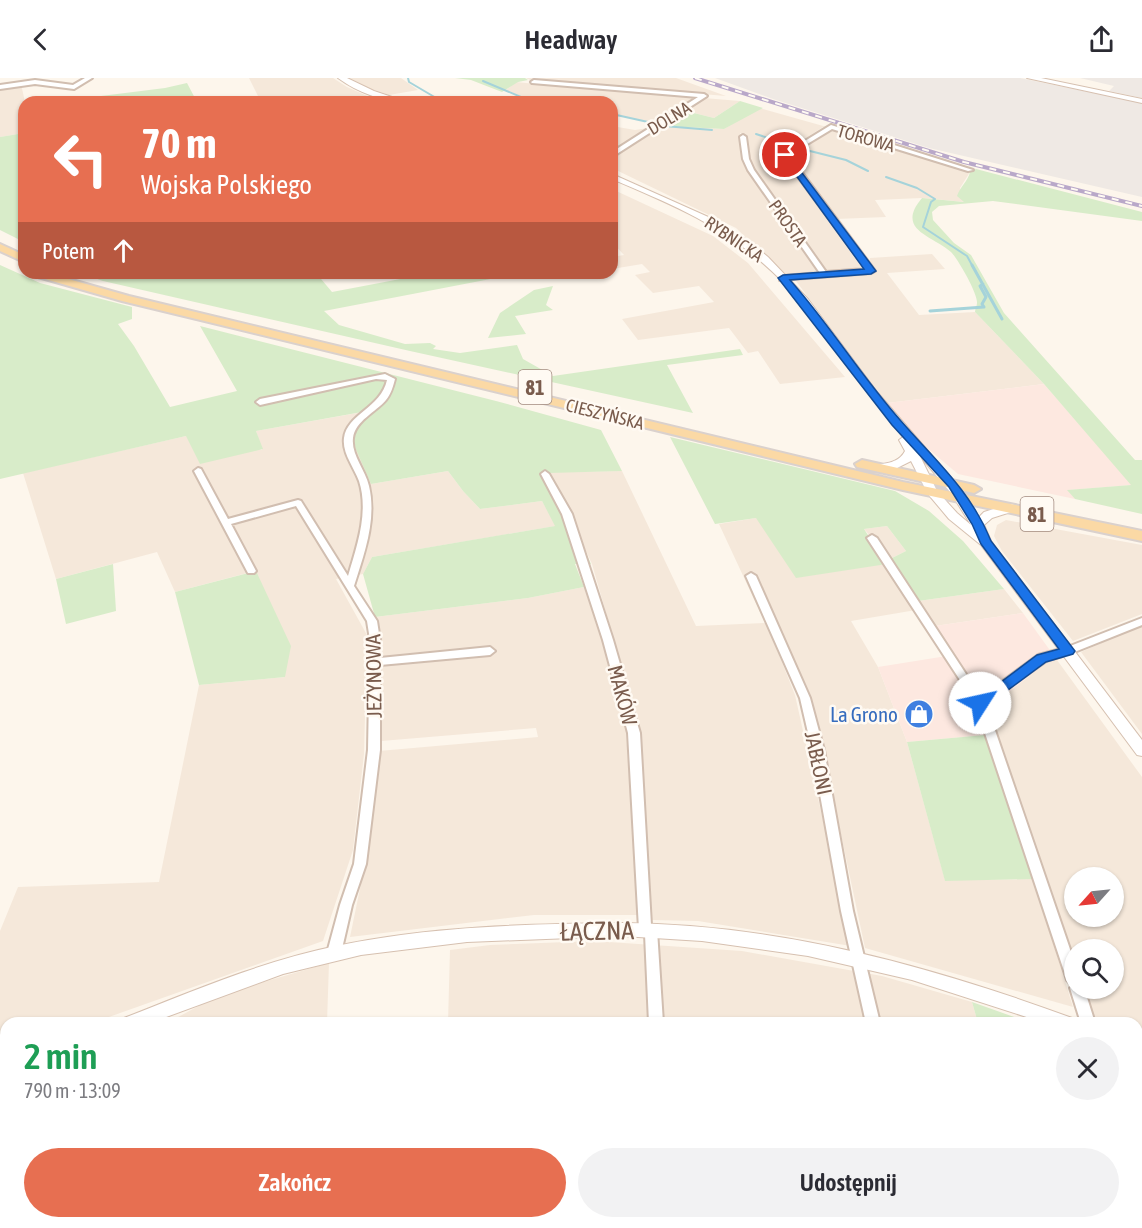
<!DOCTYPE html>
<html lang="pl">
<head>
<meta charset="utf-8">
<style>
	:root { --surface:#fff; --page:#f2f2f3; --text:#2b2b33; --muted:#7c7c81; --accent:#e76f51 }
	body { margin:0; font-family:"Asap Condensed",sans-serif; background:var(--page); color:var(--text); height:100vh; display:flex; flex-direction:column; font-size:22px; white-space:nowrap }
	* { box-sizing:border-box; margin:0 }
	p { font-size:20px; color:var(--muted) }
	.icon { flex:none; width:33px; height:33px; fill:none; stroke:currentColor; stroke-width:2; stroke-linecap:round; stroke-linejoin:round }
	.map { position:relative; flex:1; overflow:hidden }
	.side { position:absolute; left:0px; top:939px; width:1143px; height:212px; display:flex; flex-direction:column; background:var(--surface); border-radius:18px 18px 0 0; box-shadow:0 2px 4px #0004 }
	.side>* { flex:none }
	.hud { position:absolute; left:18px; top:18px; width:600px; height:183px; border-radius:18px; box-shadow:0 2px 4px #0004; background:#e76f51; color:#fff; overflow:hidden }
	.needle { width:39px; rotate:243deg }
	.fabs { position:absolute; left:1064px; top:789px; display:grid; gap:12px }
	.fabs a { display:grid; place-items:center; width:60px; height:60px; border-radius:50%; background:var(--surface); box-shadow:0 2px 4px #0004; font-size:30px }
	.pin { position:absolute; display:grid; place-items:center; width:51px; height:51px; color:#fff; margin:-26px; border:3px solid #fff; border-radius:50%; box-shadow:0 2px 6px #0007 }
	.me { position:absolute; width:66px; margin:-33px; rotate:55deg; stroke-linejoin:round; filter:drop-shadow(0 0 4px #0008) }
	.turn { display:flex; align-items:center; gap:21px; height:126px; padding:0 24px; font-size:27px }
	.turn .icon { width:78px; height:78px; stroke-width:2.5 }
	.turn b { display:block; font-size:42px; line-height:51px }
	.then { display:flex; align-items:center; height:57px; padding:0 24px; background:#0003; gap:12px; font-size:22px }
	.round { display:grid; place-items:center; flex:none; width:63px; height:63px; border-radius:32px; background:var(--page) }
	.head { display:flex; align-items:center; justify-content:space-between; height:102px; padding:0 24px }
	h1 { font-size:36px; font-weight:600; line-height:45px; color:#1e9e55 }
	.primary-button { display:flex; gap:12px; margin-top:auto; padding:12px 24px }
	.primary-button a { flex:1; height:69px; border-radius:36px; background:var(--accent); color:#fff; font-size:24px; font-weight:600; line-height:69px; text-align:center }
	.primary-button a+a { background:var(--page); color:var(--text) }
	header { display:flex; justify-content:space-between; align-items:center; height:78px; padding:0 24px; background:var(--surface); font-size:27px; font-weight:600 }
	.map>svg:first-child { display:block }
	.residential { fill:#f5e8da; fill-rule:evenodd }
	.commercial { fill:#fde8e0 }
	.industrial { fill:#efe9e4 }
	.green { fill:#d8ecc9 }
	.lines { fill:none; stroke-linecap:round; stroke-linejoin:round }
	.stream-far1 { stroke:#a5d3da; stroke-width:2 }
	.stream { stroke:#a5d3da; stroke-width:3 }
	.street-casing { stroke:#d1beb0; stroke-width:4 }
	.secondary-casing { stroke:#d6c0b0; stroke-width:2 }
	.primary-casing { stroke:#dad1cd; stroke-width:4 }
	.street { fill:#fff; fill-rule:evenodd }
	.secondary { fill:#fff; fill-rule:evenodd }
	.primary { fill:#fbd9a5; fill-rule:evenodd }
	.rail-casing { stroke:#b9a8c9; stroke-width:4 }
	.rail { stroke:#fffaf3; stroke-width:2; stroke-dasharray:7; stroke-linecap:butt }
	.route { fill:#1a73e8; stroke:#114b97; stroke-width:1.5 }
	.labels { text-anchor:middle; dominant-baseline:central; stroke-width:5; stroke-linejoin:round; paint-order:stroke }
	.far-street-label { font-size:18px; fill:#7a5c4d; stroke:#fffaf3 }
	.shield { fill:#fffaf3; stroke:#a28b7f; stroke-width:1.5 }
	.shield-label { font-size:20px; font-weight:bold; fill:#7a5c4d }
	.street-label { font-size:21px; fill:#7a5c4d; stroke:#fffaf3 }
	.shop-label { font-size:21px; fill:#366cbe; stroke:#fffaf3; text-anchor:end }
	.near-street-label { font-size:26px; fill:#7a5c4d; stroke:#fffaf3 }
</style>
</head>
<body>
<header><svg class="icon" aria-label="back" viewBox="0 0 24 24"><path d="M15 5l-7 7 7 7"/></svg>Headway<svg class="icon" aria-label="share" viewBox="0 0 24 24"><path d="M12 15V3M7 8l5-5 5 5M5 13v7h14v-7"/></svg></header>
<div class="map">
<svg width="1142" height="1150" viewBox="0 0 1142 1150">
	<rect width="100%" height="100%" fill="#fdf6ec"/>
	<!-- residential -->
	<path class="residential" d="M 249,0 L 333,0 L 347,9 L 381,24 L 261,24 Z
		M 348,0 L 401,0 L 418,12 L 389,17 L 360,7 Z
		M 526,0 L 676,0 L 726,18 L 530,2 Z
		M 516,4 L 546,7 L 740,23 L 714,40 L 686,33 L 658,46 L 612,36 L 612,24 L 535,24 L 506,12 Z
		M 21,6 L 25,24 L 20,32 L 24,38 L 24,55 L 0,59 L 0,9 Z
		M 759,30 L 976,91 L 970,94 L 960,110 L 965,124 L 922,120 L 875,122 L 886,139 L 836,141 L 789,77 L 832,52 L 823,49 L 781,76 L 867,192 L 824,194 L 753,91 L 745,56 L 740,55 L 747,91 L 817,194 L 785,197 L 736,150 L 612,90 L 612,48 L 635,52 L 661,48 L 724,51 Z
		M 612,111 L 713,158 L 748,185 L 845,299 L 780,306 L 758,273 L 748,275 L 729,250 L 638,262 L 622,241 L 714,224 L 699,208 L 653,215 L 635,197 L 650,194 L 642,186 L 612,191 L 612,179 L 624,177 L 612,164 Z
		M 932,176 L 945,191 L 887,195 L 919,237 L 975,234 L 1044,306 L 887,325 L 796,203 L 871,195 L 870,180 Z
		M 363,334 L 371,406 L 448,393 L 463,413 L 480,431 L 542,423 L 556,448 L 372,479 L 363,496 L 336,501 L 367,557 L 364,676 L 353,772 L 323,863 L 92,945 L 6,945 L 6,976 L 0,978 L 0,853 L 18,809 L 159,804 L 199,607 L 285,599 L 255,493 L 175,514 L 157,474 L 56,501 L 23,395 L 186,358 L 262,372 L 256,353 Z
		M 622,393 L 696,548 L 765,545 L 719,446 L 756,440 L 887,486 L 916,532 L 851,543 L 878,589 L 907,664 L 945,802 L 1033,801 L 1073,929 L 865,870 L 824,676 L 805,608 L 768,549 L 795,617 L 851,868 L 698,843 L 652,842 L 639,650 L 592,486 L 549,394 Z
		M 1006,442 L 1142,467 L 1142,536 L 1073,563 L 1002,473 L 994,458 L 997,447 Z
		M 887,448 L 906,473 L 890,481 L 864,451 Z
		M 584,509 L 607,578 L 626,652 L 638,837 L 534,837 L 350,859 L 369,767 L 379,673 L 538,659 L 536,650 L 381,663 L 381,600 L 375,539 L 528,520 Z
		M 1004,511 L 1023,535 L 935,548 L 918,523 Z
		M 1142,547 L 1142,656 L 1081,574 Z
		M 1057,582 L 1142,699 L 1142,959 L 1137,957 L 1137,945 L 1106,945 L 1093,940 L 1083,911 L 1113,910 L 1113,872 L 1074,872 L 1074,887 L 987,631 L 1046,585 ZM 1074,800 L 1113,800 L 1113,838 L 1074,838 Z
		M 594,863 L 742,873 L 882,898 L 972,924 L 978,945 L 448,945 L 450,872 L 490,867 Z
		M 329,885 L 327,945 L 167,945 L 219,917 Z
		M 6,1011 L 6,1144 L 202,1145 L 201,1150 L 0,1150 L 0,1014 Z
		M 444,1144 L 553,1145 L 554,1150 L 444,1150 Z
		M 1033,1144 L 1035,1150 L 664,1150 L 663,1145 Z"/>
	<!-- commercial -->
	<path class="commercial" d="M 1044,306 L 1132,407 L 1068,412 L 1075,421 L 958,396 L 919,363 L 887,325 Z
		M 1023,535 L 1057,582 L 1046,585 L 987,631 L 978,632 L 985,657 L 907,664 L 878,589 L 953,577 L 935,548 Z"/>
	<!-- industrial -->
	<path class="industrial" d="M 715,0 L 1020,0 L 1142,25 L 1142,119 L 929,70 L 773,21 Z
		M 1080,0 L 1142,0 L 1142,20 L 1109,13 L 1114,8 Z"/>
	<!-- green -->
	<path class="green" d="M 455,0 L 525,0 L 528,2 L 518,4 L 502,14 L 471,2 Z
		M 187,5 L 197,24 L 53,24 L 165,10 Z
		M 740,23 L 763,30 L 724,51 L 661,48 L 686,33 L 714,40 Z
		M 24,55 L 24,164 L 0,152 L 0,59 Z
		M 976,91 L 1142,134 L 1142,143 L 993,123 L 939,128 L 932,134 L 933,142 L 954,165 L 971,177 L 1004,235 L 1135,382 L 1142,382 L 1142,436 L 1075,421 L 1067,412 L 1131,407 L 1044,306 L 975,234 C 975,231 977,228 977,225 C 978,216 958,181 951,174 C 932,157 895,152 922,120 L 964,124 L 957,118 C 960,109 968,103 970,94 Z
		M 0,187 L 40,205 L 132,229 L 132,241 L 118,246 L 134,268 L 170,329 L 237,313 L 200,248 L 496,323 L 601,352 L 622,393 L 549,395 L 591,486 L 575,486 L 584,509 L 528,520 L 375,539 L 363,496 L 372,479 L 555,448 L 542,423 L 480,431 L 463,413 L 448,393 L 371,406 L 351,360 L 362,334 L 256,353 L 263,371 L 200,386 L 186,358 L 0,401 Z
		M 80,195 L 316,195 L 332,214 L 432,195 L 522,195 L 324,233 L 339,247 L 405,266 L 430,265 L 436,268 L 433,271 L 460,275 L 517,267 L 523,281 L 553,298 L 740,271 L 743,277 L 667,287 L 693,335 L 410,273 L 103,203 Z
		M 553,208 L 546,227 L 553,232 L 515,238 L 526,256 L 488,260 L 500,235 L 534,212 Z
		M 670,359 L 895,413 L 929,433 L 963,463 L 1004,511 L 918,523 L 890,481 L 906,473 L 887,448 L 864,451 L 887,486 L 796,500 L 756,440 L 715,446 Z
		M 113,486 L 116,533 L 66,546 L 56,501 Z
		M 256,493 L 291,568 L 285,599 L 199,607 L 175,514 Z
		M 985,657 L 1033,801 L 945,803 L 907,664 Z
		M 972,924 L 1031,945 L 978,945 Z
		M 1137,1103 L 1142,1116 L 1142,1150 L 1035,1150 L 1033,1145 L 1137,1144 Z"/>
	<g class="lines">
		<!-- stream-far1 -->
		<path class="stream-far1" d="M 408,0 L 409,4 L 443,24
			M 483,3 L 533,24
			M 612,36 L 657,46
			M 664,48 L 712,52
			M 756,56 L 790,67
			M 802,71 L 846,82 L 868,93
			M 886,99 L 917,110 L 935,121 L 931,124 L 923,149 L 967,178 L 973,189"/>
		<!-- stream -->
		<path class="stream" d="M 972,187 L 1002,241
			M 930,233 L 984,229 L 982,226 L 986,219 L 980,208 L 983,206"/>
		<!-- street casing -->
		<g class="street-casing">
			<path id="street" d="M 85,0 L 92,0 L 74,11 L 35,6 L 0,11 L 0,7 L 35,2 L 73,7 Z
				M 534,2 L 704,16 L 707,18 L 612,79 L 612,74 L 698,19 L 532,5 L 531,4 Z
				M 831,47 L 973,92 L 968,93 L 832,51 L 789,77 L 875,193 L 871,195 L 780,202 L 780,198 L 783,198 L 820,195 L 748,92 L 743,81 L 740,59 L 743,57 L 746,59 L 749,81 L 754,92 L 826,194 L 866,191 L 782,77 Z
				M 385,296 L 395,301 C 393,309 391,316 386,322 C 376,334 355,343 353,360 C 351,377 365,391 369,408 C 377,442 364,476 354,508 L 377,543 L 380,562 L 380,580 L 490,569 L 495,573 L 490,577 L 380,587 L 380,672 L 366,786 L 352,827 L 341,875 L 339,879 L 334,880 L 329,879 L 327,875 L 340,827 L 354,786 L 368,672 L 370,562 L 367,543 L 296,428 L 231,446 L 256,493 L 254,495 L 248,495 L 194,393 L 198,390 L 201,391 L 228,441 L 298,422 L 301,423 L 348,498 C 357,468 369,434 359,403 C 354,389 342,375 344,360 C 347,336 381,330 387,302 L 376,301 L 260,327 L 256,324 L 260,321 Z
				M 545,393 L 549,396 L 572,436 L 613,562 L 640,655 L 651,847 L 656,848 L 657,852 L 663,945 L 649,945 L 645,856 L 640,855 L 639,851 L 628,655 L 603,562 L 562,436 L 541,396 Z
				M 872,457 L 877,460 L 981,619 L 1038,577 L 1065,570 L 1142,540 L 1142,547 L 1072,575 L 1046,583 L 986,626 L 1074,883 L 1074,910 L 1084,910 L 1095,945 L 1081,945 L 1070,910 L 1072,907 L 1067,902 L 975,625 L 867,460 Z
				M 751,495 L 756,498 L 810,620 L 824,672 L 853,833 L 880,945 L 866,945 L 841,833 L 812,672 L 800,620 L 746,498 Z
				M 1137,1072 L 1142,1074 L 1142,1099 L 1137,1097 Z
				M 661,1144 L 677,1144 L 677,1150 L 661,1150 Z
				M 913,1144 L 929,1144 L 930,1150 L 914,1150 Z"/>
		</g>
		<!-- secondary casing -->
		<g class="secondary-casing">
			<path id="secondary" d="M 338,0 L 347,0 L 374,13 L 407,24 C 383,24 357,14 338,0 Z
				M 1027,0 L 1041,0 L 1142,21 L 1142,25 Z
				M 612,96 L 715,142 L 746,161 L 768,179 L 808,221 L 878,315 L 960,410 L 979,439 L 984,434 L 1010,426 L 1014,427 L 1016,430 L 1014,433 L 992,440 L 984,447 L 991,463 L 1142,662 L 1142,678 L 1137,677 L 981,467 L 949,441 L 928,416 L 911,383 L 897,390 L 874,392 L 874,388 C 886,385 899,385 905,373 L 899,362 L 903,359 L 782,203 C 729,150 680,130 612,101 ZM 920,378 L 951,415 L 971,447 L 957,435 L 937,413 Z
				M 622,845 C 777,846 928,887 1072,940 L 1075,945 L 1045,945 L 912,902 L 808,878 L 702,863 L 622,858 L 467,864 L 361,877 L 283,896 L 150,945 L 121,945 L 124,940 C 193,913 263,883 336,868 C 430,848 527,846 622,845 Z
				M 1137,965 L 1142,967 L 1142,983 L 1137,981 Z
				M 6,984 L 6,1000 L 0,1002 L 0,986 Z"/>
		</g>
		<!-- primary casing -->
		<g class="primary-casing">
			<path id="primary" d="M 0,166 L 24,177 L 24,184 L 0,173 Z
				M 29,195 L 47,195 L 129,218 L 903,404 L 1142,453 L 1142,463 L 903,412 L 122,223 L 31,197 Z
				M 862,382 L 974,407 L 981,411 L 974,415 L 857,389 L 855,386 Z"/>
		</g>
		<!-- street -->
		<use href="#street" class="street"/>
		<!-- secondary -->
		<use href="#secondary" class="secondary"/>
		<!-- primary -->
		<use href="#primary" class="primary"/>
		<!-- rail casing -->
		<g class="rail-casing">
			<path id="rail" d="M 695,0 L 964,84 L 1142,128"/>
		</g>
		<!-- rail -->
		<use href="#rail" class="rail"/>
	</g>
	<!-- route -->
	<path class="route" d="M 782,75 L 787,75 L 876,193 L 871,196 L 790,202 C 830,247 861,298 901,343 C 935,382 971,413 991,463 L 1075,573 L 1073,576 L 1046,584 L 985,629 L 975,629 L 973,625 L 1037,577 L 1059,571 L 981,466 L 972,446 L 949,409 L 892,347 L 778,200 L 783,197 L 864,191 L 782,78 Z"/>
	<!-- icons -->
	<defs>
		<g id="shop-disc" transform="scale(1.5)"><circle r="9.5" fill="#3f7fe0" stroke="#fffaf3"/><path d="M-5-2.5h2.3a2.7 3.5 0 0 1 5.4 0H5L5.5 6h-11ZM-1.5-2.5h3a1.5 2.3 0 0 0-3 0Z" fill="#fff"/></g>
	</defs>
	<g fill-rule="evenodd">
		<use href="#shop-disc" x="919" y="636"/>
	</g>
	<g class="labels">
		<!-- far-street labels -->
		<g class="far-street-label">
			<text transform="translate(669 40) rotate(-31)">DOLNA</text>
			<text transform="translate(866 60) rotate(16)">TOROWA</text>
			<text transform="translate(788 145) rotate(55)">PROSTA</text>
			<text transform="translate(734 161) rotate(34)">RYBNICKA</text>
			<text transform="translate(605 336) rotate(14)">CIESZYŃSKA</text>
		</g>
		<!-- shield labels -->
		<g class="shield">
			<rect x="518.5" y="292" width="33" height="34" rx="4.5"/>
			<rect x="1020.5" y="419" width="33" height="34" rx="4.5"/>
		</g>
		<g class="shield-label">
			<text x="535" y="309">81</text>
			<text x="1037" y="436">81</text>
		</g>
		<!-- street labels -->
		<g class="street-label">
			<text transform="translate(373 598) rotate(-91)">JEŻYNOWA</text>
			<text transform="translate(623 617) rotate(75)">MAKÓW</text>
			<text transform="translate(819 685) rotate(78)">JABŁONI</text>
		</g>
		<!-- shop labels -->
		<g class="shop-label">
			<text x="898" y="636">La Grono</text>
		</g>
		<!-- near-street labels -->
		<g class="near-street-label">
			<text transform="translate(597 853) rotate(-1)">ŁĄCZNA</text>
		</g>
	</g>
</svg>
<div class="fabs">
<a><svg class="needle" viewBox="-14 -14 28 28"><path d="M0-13l5 13h-10z" fill="#e53935"/><path d="M0 13l5-13h-10z" fill="#7c7c81"/></svg></a>
<a><svg class="icon" aria-label="search" viewBox="0 0 24 24"><circle cx="10" cy="10" r="6"/><path d="M15 15l6 6"/></svg></a>
</div>
<div class="pin" style="left:785px;top:77px;background:#d93025"><svg class="icon" aria-label="arrive" viewBox="0 0 24 24"><path d="M6 21V4h12l-3 4 3 4H6"/></svg></div>
<svg class="me" style="left:980px;top:625px" viewBox="-20 -20 40 40"><circle r="19" fill="#fff"/><path d="M0-13L10 11 0 6-10 11z" fill="#1a73e8"/></svg>
<div class="hud">
<div class="turn"><svg class="icon" aria-label="left" viewBox="0 0 24 24"><path d="M17 20v-9H6M10 6l-5 5 5 5"/></svg><div><b>70 m</b>Wojska Polskiego</div></div>
<div class="then">Potem<svg class="icon" aria-label="ahead" viewBox="0 0 24 24"><path d="M12 20V5M6 11l6-6 6 6"/></svg></div>
</div>
<section class="side">
<div class="head"><div><h1>2 min</h1><p>790 m · 13:09</p></div><a class="round"><svg class="icon" aria-label="close" viewBox="0 0 24 24"><path d="M6 6l12 12M18 6L6 18"/></svg></a></div>
<div class="primary-button"><a>Zakończ</a><a>Udostępnij</a></div>
</section>
</div>
</body>
</html>
